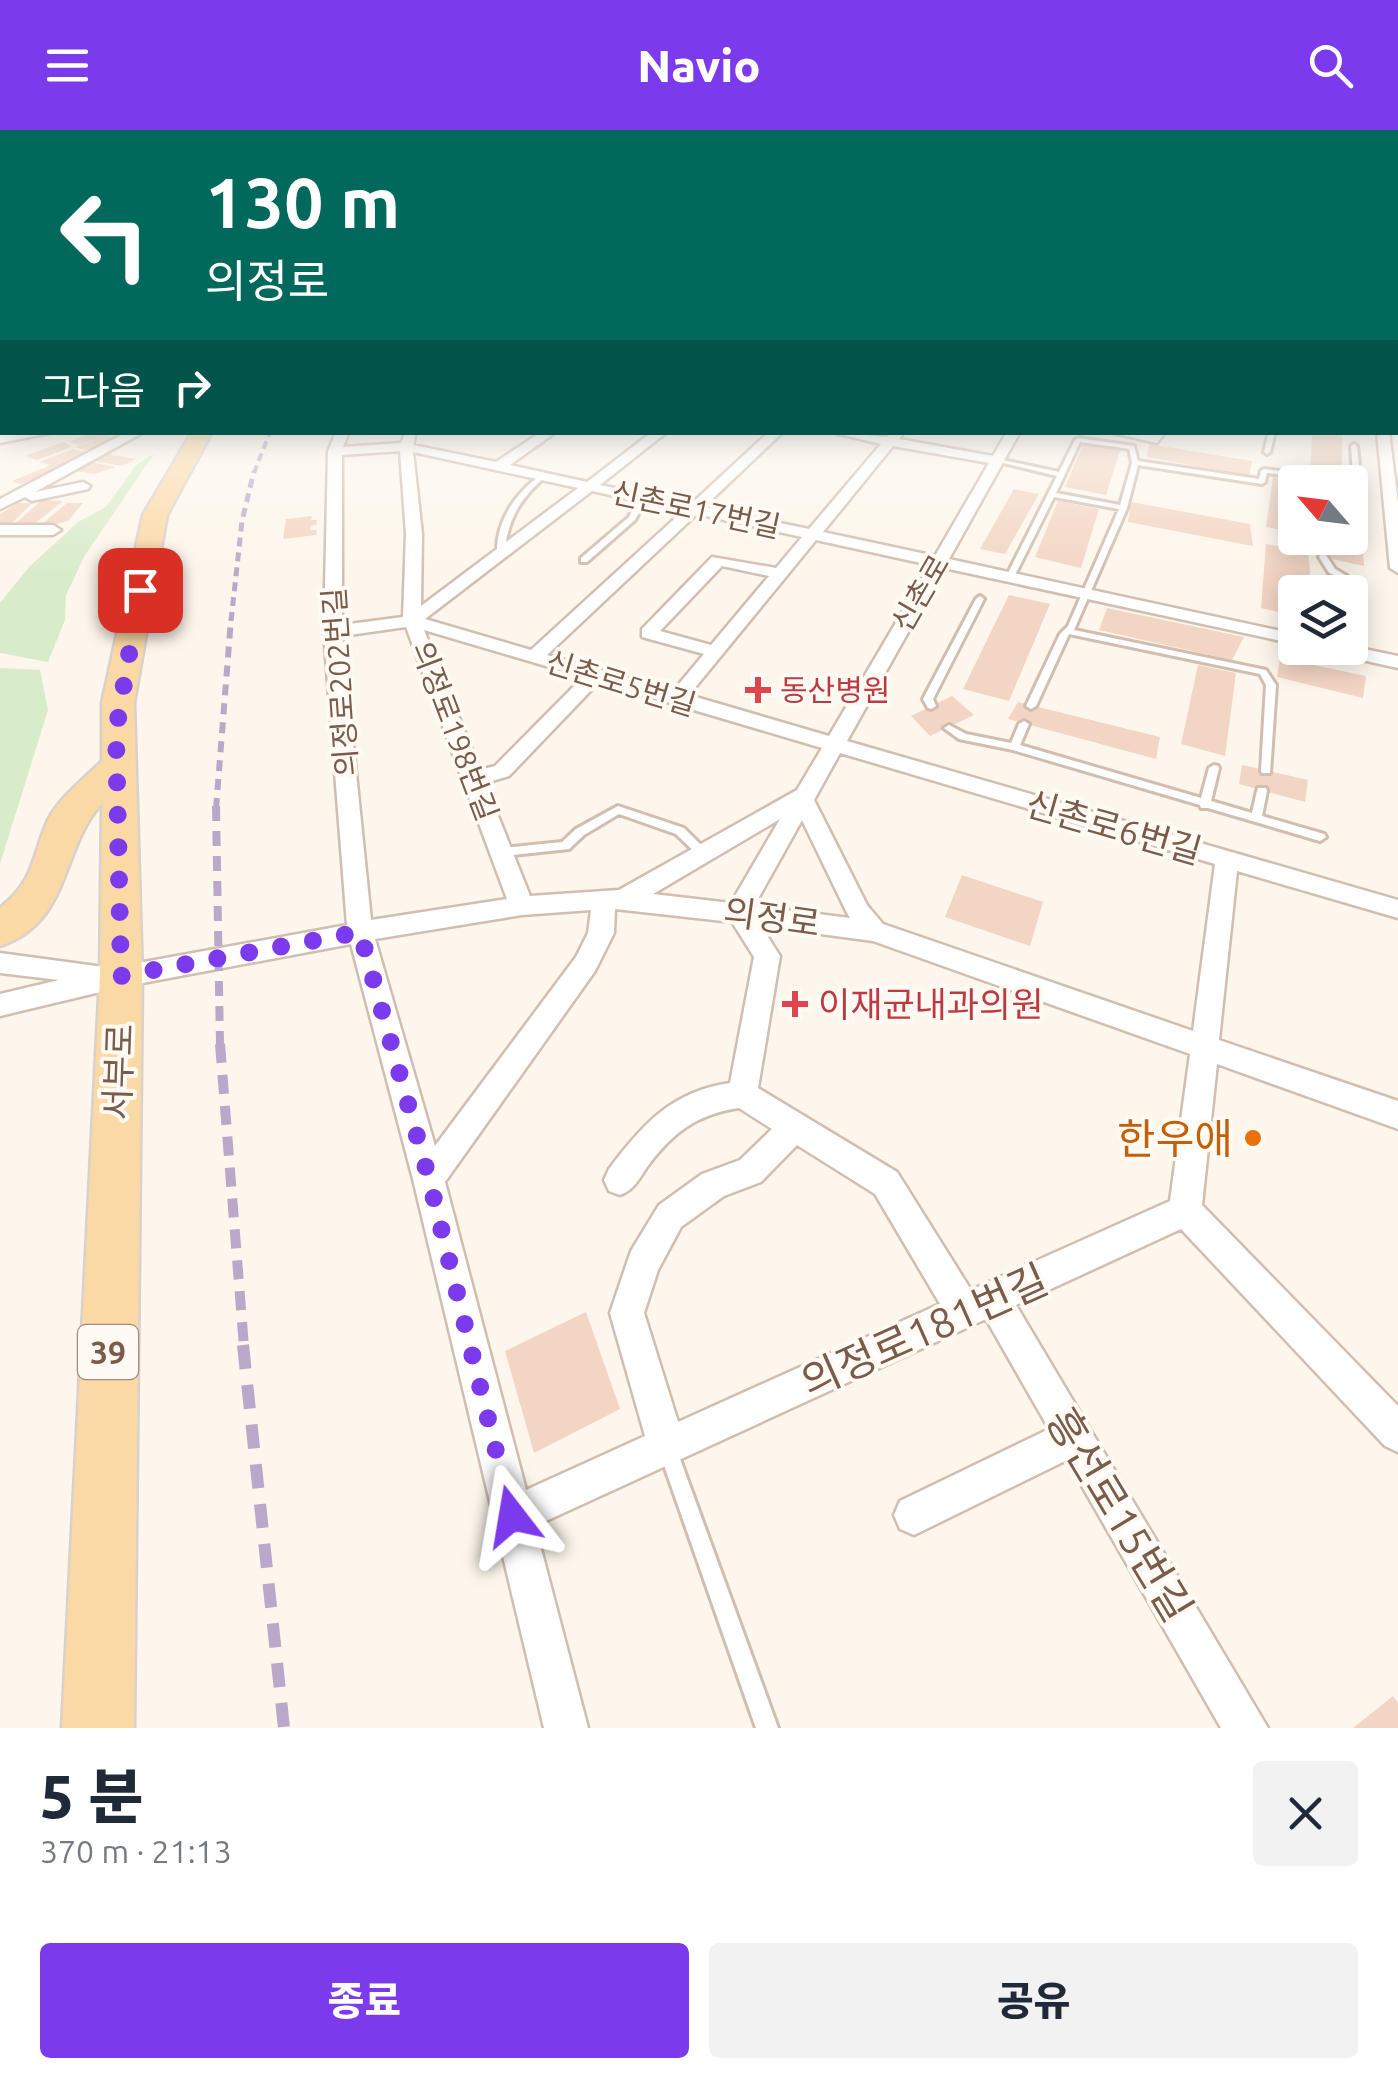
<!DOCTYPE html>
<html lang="ko">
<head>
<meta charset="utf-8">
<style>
	:root { --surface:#fff; --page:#f2f2f3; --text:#1f2937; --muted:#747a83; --accent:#7c3aed }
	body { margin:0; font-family:Ubuntu,"Noto Sans KR",sans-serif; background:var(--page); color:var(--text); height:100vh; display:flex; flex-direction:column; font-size:38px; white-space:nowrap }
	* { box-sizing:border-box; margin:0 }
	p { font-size:32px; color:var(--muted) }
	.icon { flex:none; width:55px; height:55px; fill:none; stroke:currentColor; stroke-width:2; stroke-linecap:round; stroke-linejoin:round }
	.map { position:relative; height:1598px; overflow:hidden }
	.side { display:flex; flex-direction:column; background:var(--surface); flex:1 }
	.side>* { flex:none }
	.hud { position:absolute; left:0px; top:0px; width:1400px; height:305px; box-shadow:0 5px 25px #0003; background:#00695c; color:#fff; overflow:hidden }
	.needle { width:65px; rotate:298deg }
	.controls { position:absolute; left:1278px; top:335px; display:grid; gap:20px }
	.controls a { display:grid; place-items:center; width:90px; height:90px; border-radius:10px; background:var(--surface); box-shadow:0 5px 25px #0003; font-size:50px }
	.pin { position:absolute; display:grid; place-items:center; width:85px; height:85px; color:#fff; margin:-42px; border-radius:20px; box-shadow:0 5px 15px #0006 }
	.me { position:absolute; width:110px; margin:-55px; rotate:346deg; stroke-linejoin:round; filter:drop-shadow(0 0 8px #0008) }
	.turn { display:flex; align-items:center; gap:35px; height:210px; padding:0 40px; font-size:45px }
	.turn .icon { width:130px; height:130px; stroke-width:2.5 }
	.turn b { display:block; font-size:70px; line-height:85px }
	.then { display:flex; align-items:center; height:95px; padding:0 40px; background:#0003; gap:20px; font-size:38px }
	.round { display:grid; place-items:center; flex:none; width:105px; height:105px; border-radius:10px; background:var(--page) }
	.headline { display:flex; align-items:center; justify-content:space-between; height:170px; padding:0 40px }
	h1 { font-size:60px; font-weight:800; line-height:75px }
	.action { display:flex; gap:20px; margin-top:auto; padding:20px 40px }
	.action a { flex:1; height:115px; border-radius:10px; background:var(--accent); color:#fff; font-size:40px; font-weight:800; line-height:115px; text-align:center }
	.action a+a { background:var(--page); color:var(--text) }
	header { display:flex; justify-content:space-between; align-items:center; height:130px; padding:0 40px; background:var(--accent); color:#fff; font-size:45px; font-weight:800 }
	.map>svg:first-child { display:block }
	.green { fill:#d8ecc9 }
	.building { fill:#f3d5c3 }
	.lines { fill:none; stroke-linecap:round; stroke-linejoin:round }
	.service-casing { stroke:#d1beb0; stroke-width:6 }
	.minor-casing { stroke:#d1beb0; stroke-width:5 }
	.primary-casing { stroke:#dad1cd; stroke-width:5 }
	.service { fill:#fff; fill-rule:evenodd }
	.minor { fill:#fff; fill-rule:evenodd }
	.primary { fill:#fbd9a5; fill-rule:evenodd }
	.rail-far5 { stroke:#b9a8c9; stroke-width:4; stroke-dasharray:8 5; stroke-linecap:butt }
	.rail-far4 { stroke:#b9a8c9; stroke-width:5; stroke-dasharray:9 6; stroke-linecap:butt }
	.rail-far3 { stroke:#b9a8c9; stroke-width:6; stroke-dasharray:11 8; stroke-linecap:butt }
	.rail-far2 { stroke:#b9a8c9; stroke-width:8; stroke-dasharray:15 10; stroke-linecap:butt }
	.rail-far1 { stroke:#b9a8c9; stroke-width:10; stroke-dasharray:19 12; stroke-linecap:butt }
	.rail { stroke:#b9a8c9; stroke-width:12; stroke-dasharray:24 16; stroke-linecap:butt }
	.route { stroke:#7c3aed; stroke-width:18; stroke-dasharray:0 32.4 }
	.health-dot { fill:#e0444e; stroke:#fffaf3; stroke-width:4 }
	.food-dot { fill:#e8710a; stroke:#fffaf3; stroke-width:4 }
	.labels { text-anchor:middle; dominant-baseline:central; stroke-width:8; stroke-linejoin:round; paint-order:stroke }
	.far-street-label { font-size:30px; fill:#7a5c4d; stroke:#fffaf3 }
	.far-health-label { font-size:30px; fill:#be3a42; stroke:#fffaf3; text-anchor:start }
	.shield { fill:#fffaf3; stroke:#a28b7f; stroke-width:2.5 }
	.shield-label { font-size:32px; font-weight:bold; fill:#7a5c4d }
	.street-label { font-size:35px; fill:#7a5c4d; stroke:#fffaf3 }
	.health-label { font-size:35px; fill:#be3a42; stroke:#fffaf3; text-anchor:start }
	.near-food-label { font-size:42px; fill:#c56008; stroke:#fffaf3; text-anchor:end }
	.near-street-label { font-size:42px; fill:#7a5c4d; stroke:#fffaf3 }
</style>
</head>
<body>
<header><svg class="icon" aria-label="menu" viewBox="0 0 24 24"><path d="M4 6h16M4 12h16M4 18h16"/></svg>Navio<svg class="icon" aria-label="search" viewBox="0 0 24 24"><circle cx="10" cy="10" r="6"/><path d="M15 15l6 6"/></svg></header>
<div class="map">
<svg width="1398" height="1598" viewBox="0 0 1398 1598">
	<rect width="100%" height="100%" fill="#fdf6ec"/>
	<!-- green -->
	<path class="green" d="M 154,324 L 85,425 L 66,465 L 65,490 L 48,532 L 0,523 L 0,473 L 30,436 L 78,392 L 106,377 L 136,335 Z
		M 0,538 L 40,540 L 48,580 L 0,734 Z"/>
	<!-- building -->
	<path class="building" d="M 90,302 L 110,304 L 107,307 L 133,302 L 91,322 L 75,317 L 108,305 L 78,315 L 70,312 Z
		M 1312,302 L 1342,302 L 1342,352 L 1310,350 Z
		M 64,312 L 72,317 L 37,330 L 25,326 Z
		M 1084,312 L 1121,318 L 1106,365 L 1065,357 Z
		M 1149,314 L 1252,331 L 1249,346 L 1147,327 Z
		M 73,319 L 90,323 L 63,332 L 67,333 L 47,345 L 20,354 L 12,351 L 51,335 L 39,332 Z
		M 107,324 L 136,329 L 122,336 L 93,331 Z
		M 91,332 L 116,337 L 94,344 L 75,341 Z
		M 1273,347 L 1295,351 L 1295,403 L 1266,397 Z
		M 1014,359 L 1039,364 L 1005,424 L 980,419 Z
		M 42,370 L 63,371 L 33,395 L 10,398 Z
		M 1058,371 L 1099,379 L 1081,438 L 1035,427 Z
		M 1131,372 L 1250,394 L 1253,416 L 1128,392 Z
		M 18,373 L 32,373 L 12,393 L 0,398 L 0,384 Z
		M 67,373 L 83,373 L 68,391 L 36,399 Z
		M 312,386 L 311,390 L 317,390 L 316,395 L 311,396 L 310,400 L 317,400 L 316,405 L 283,409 L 286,389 Z
		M 1266,414 L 1308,421 L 1312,462 L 1295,462 L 1295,486 L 1261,478 Z
		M 1312,414 L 1363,423 L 1364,436 L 1314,425 Z
		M 1009,465 L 1050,474 L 1009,571 L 963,559 Z
		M 1107,478 L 1244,507 L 1232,530 L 1099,500 Z
		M 1280,528 L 1366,546 L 1363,568 L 1277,547 Z
		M 1198,535 L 1236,543 L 1225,626 L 1181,614 Z
		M 952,566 L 974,585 L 930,606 L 911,586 Z
		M 1018,572 L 1160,607 L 1156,629 L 1008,589 Z
		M 1242,635 L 1308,650 L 1305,672 L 1239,654 Z
		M 962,745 L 1043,772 L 1030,816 L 945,787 Z
		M 586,1182 L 620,1279 L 534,1323 L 505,1221 Z
		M 1393,1566 L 1398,1573 L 1398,1598 L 1353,1598 Z"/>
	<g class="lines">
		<!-- service casing -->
		<g class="service-casing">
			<path id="service" d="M 0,249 L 2,249 L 2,253 L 0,253 Z
				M 1269,302 L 1275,302 L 1270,322 L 1267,324 L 1264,322 Z
				M 1078,308 L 1134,316 L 1138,331 L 1259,349 L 1261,341 L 1264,339 L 1295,343 L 1316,352 L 1308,352 L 1292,346 L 1267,343 L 1265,352 L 1262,354 L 1138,335 L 1127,378 L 1074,500 L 1266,540 L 1276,555 L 1270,643 L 1262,643 L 1261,641 L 1266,555 L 1260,544 L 1069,504 L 1036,576 L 1031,579 L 1026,576 L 1060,504 L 1068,496 L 1119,379 L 1054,367 L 1015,445 L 1008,447 L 1007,445 L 1057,346 L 995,331 L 998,329 L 1059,342 L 1075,310 ZM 1080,312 L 1129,319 L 1132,333 L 1120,375 L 1056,363 Z
				M 1354,314 L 1357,316 L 1362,366 L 1358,368 L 1350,367 L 1350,363 L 1354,363 L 1351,316 Z
				M 541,345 L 546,346 C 519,370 508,388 504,425 L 497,427 C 495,393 514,364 541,345 Z
				M 640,366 L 647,368 L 635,390 L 587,432 L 581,432 L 581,428 L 629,387 Z
				M 1331,408 L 1339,408 L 1328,418 L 1322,418 L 1322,414 Z
				M 1320,425 L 1326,425 L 1335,439 L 1347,446 L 1346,462 L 1338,462 L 1339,447 L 1329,443 L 1319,427 Z
				M 980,466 L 984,469 L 933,569 L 936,576 L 931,579 L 928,578 L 923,569 L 976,469 Z
				M 1024,591 L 1029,594 L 1020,615 L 1201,668 L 1209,638 L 1214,635 L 1218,636 L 1219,638 L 1211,671 L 1252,683 L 1257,661 L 1258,658 L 1266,658 L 1267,661 L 1262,686 L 1324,704 L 1326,707 L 1320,711 L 1208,678 L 1201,678 L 1200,675 L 1013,620 L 959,609 L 944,598 L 949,595 L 966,604 L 1011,613 L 1019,594 Z
				M 618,676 L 684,698 L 711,725 L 705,729 L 701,728 L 676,704 L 619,684 L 584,705 L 569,719 L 503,726 L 497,722 L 503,718 L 562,712 L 576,699 Z
				M 667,1309 L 674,1311 L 676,1318 L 778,1598 L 756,1598 L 658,1318 L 660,1311 Z"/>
		</g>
		<!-- minor casing -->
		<g class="minor-casing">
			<path id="minor" d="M 18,302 L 54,302 L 0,313 L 0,305 Z
				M 127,302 L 144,302 L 35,362 L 83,352 L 90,356 L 88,359 L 32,371 L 25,367 L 0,379 L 0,369 Z
				M 336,302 L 349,302 L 343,317 L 401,313 L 406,302 L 416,302 L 413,315 L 496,332 L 541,302 L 556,302 L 510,335 L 587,352 L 652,302 L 667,302 L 600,355 L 691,374 L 769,302 L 783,302 L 704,377 L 809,399 L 881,314 L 831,302 L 887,307 L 891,302 L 904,302 L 899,309 L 993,326 L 1007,302 L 1020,302 L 949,429 L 1295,504 L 1295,514 L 944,438 L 847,611 L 1398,770 L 1398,788 L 1237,741 L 1219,910 L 1398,971 L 1398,999 L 1217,934 L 1202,1075 L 1398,1276 L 1398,1322 L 1385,1316 L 1181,1099 L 1016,1175 L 1268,1598 L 1221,1598 L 1067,1330 L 914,1405 L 900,1399 L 894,1385 L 900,1371 L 1049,1299 L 986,1189 L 535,1396 L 588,1598 L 544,1598 L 413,1049 L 351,814 L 121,857 L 0,886 L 0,864 L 59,850 L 0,843 L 0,823 L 111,838 L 347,795 L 324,502 L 328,322 ZM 893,316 L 989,333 L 935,426 L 823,402 ZM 400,321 L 406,404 L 403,487 L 342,495 L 342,325 ZM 413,322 L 578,358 L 421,476 L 422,404 ZM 592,361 L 683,381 L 531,520 L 425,489 ZM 697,384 L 802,407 L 776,438 L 712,427 L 642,499 L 642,507 L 704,524 L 673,561 L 547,525 ZM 816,410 L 930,435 L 829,606 L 689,565 ZM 722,436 L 769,446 L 711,515 L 660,501 ZM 406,497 L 507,769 L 371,790 L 342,506 ZM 424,500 L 583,547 L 495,636 L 480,640 ZM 599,552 L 822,618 L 797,660 L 619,760 L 530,766 L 485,653 L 509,646 ZM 840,623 L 1215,734 L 1193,901 L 883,794 L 867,775 L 814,670 ZM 780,689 L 731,773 L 653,764 ZM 802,690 L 846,781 L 850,788 L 754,776 ZM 615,779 L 732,792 L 754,827 L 730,953 C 672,961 642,995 609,1039 L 604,1050 L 609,1061 L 620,1065 C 634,1060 639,1049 647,1037 C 672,1003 697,984 739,978 L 772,999 L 740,1030 L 702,1044 L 659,1075 L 631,1121 L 610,1183 L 645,1306 L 526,1360 L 445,1052 L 595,841 L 614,803 ZM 591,780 L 588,803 L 576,827 L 435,1016 L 375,809 L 522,785 ZM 761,796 L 873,811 L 1190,924 L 1170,1071 L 971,1160 L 897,1042 L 758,958 L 780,826 ZM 797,1015 L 875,1064 L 940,1174 L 678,1292 L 644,1183 L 658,1140 L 681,1097 L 724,1066 L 761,1052 Z
				M 1109,302 L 1165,302 L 1157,313 Z
				M 1377,302 L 1389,302 L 1398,373 L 1398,443 L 1390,438 Z
				M 0,395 L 53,395 L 61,400 L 53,405 L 0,405 Z
				M 1350,516 L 1398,526 L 1398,538 L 1326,522 L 1323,518 Z"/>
		</g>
		<!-- primary casing -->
		<g class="primary-casing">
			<path id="primary" d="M 192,302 L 212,302 L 167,385 L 134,573 L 142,846 L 134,1598 L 62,1598 L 100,846 L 102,673 C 60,719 71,793 0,816 L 0,778 C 36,749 31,728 48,690 C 59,668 85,648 102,631 L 102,573 L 143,385 Z"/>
		</g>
		<!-- service -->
		<use href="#service" class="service"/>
		<!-- minor -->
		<use href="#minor" class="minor"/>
		<!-- primary -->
		<use href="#primary" class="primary"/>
		<!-- rail-far5 -->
		<path class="rail-far5" d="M 254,343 L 270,302"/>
		<!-- rail-far4 -->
		<path class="rail-far4" d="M 231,491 L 242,391 L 254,341"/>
		<!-- rail-far3 -->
		<path class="rail-far3" d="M 216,679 L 231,489"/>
		<!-- rail-far2 -->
		<path class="rail-far2" d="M 216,676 L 220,916"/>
		<!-- rail-far1 -->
		<path class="rail-far1" d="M 220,914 L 244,1217"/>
		<!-- rail -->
		<path class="rail" d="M 243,1215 L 284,1598"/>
	</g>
	<!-- sky -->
	<linearGradient id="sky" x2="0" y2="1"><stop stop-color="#97c7e8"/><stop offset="0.5" stop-color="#fefbf6"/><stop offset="1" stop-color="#fefbf6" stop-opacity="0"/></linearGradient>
	<rect width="1398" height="449" fill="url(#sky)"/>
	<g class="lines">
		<!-- route -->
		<path class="route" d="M 140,460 L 116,601 L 121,846 L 360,802 L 429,1049 L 512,1386"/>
	</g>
	<!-- markers -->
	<g class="health-dot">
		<path d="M753 545h10v10h10v10h-10v10h-10v-10h-10v-10h10z"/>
		<path d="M790 859h10v10h10v10h-10v10h-10v-10h-10v-10h10z"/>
	</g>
	<circle class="food-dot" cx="1253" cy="1008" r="10"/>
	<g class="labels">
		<!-- far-street labels -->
		<g class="far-street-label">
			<text transform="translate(696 379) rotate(12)">신촌로17번길</text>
			<text transform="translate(920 463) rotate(-60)">신촌로</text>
			<text transform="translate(340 552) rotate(-94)">의정로202번길</text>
			<text transform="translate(621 553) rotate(17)">신촌로5번길</text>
			<text transform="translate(455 601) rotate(69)">의정로198번길</text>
		</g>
		<!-- far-health labels -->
		<g class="far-health-label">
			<text x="780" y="560">동산병원</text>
		</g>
		<!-- shield labels -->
		<rect class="shield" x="78" y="1195" width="60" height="54" rx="8"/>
		<g class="shield-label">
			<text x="108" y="1222">39</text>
		</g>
		<!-- street labels -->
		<g class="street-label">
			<text transform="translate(1114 697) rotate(16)">신촌로6번길</text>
			<text transform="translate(772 787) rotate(8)">의정로</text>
			<text transform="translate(118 942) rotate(-88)">서부로</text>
		</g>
		<!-- health labels -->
		<g class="health-label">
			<text x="818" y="874">이재균내과의원</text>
		</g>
		<!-- near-food labels -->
		<g class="near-food-label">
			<text x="1233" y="1008">한우애</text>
		</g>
		<!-- near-street labels -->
		<g class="near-street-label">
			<text transform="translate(924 1200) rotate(-24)">의정로181번길</text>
			<text transform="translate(1120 1384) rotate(59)">흥선로15번길</text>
		</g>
	</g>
</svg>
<div class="controls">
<a><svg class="needle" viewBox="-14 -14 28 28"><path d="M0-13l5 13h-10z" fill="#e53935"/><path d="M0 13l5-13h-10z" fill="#747a83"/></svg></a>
<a><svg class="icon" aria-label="layers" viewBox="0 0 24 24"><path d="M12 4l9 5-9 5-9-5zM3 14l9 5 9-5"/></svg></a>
</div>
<div class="pin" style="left:140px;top:460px;background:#d93025"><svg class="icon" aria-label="arrive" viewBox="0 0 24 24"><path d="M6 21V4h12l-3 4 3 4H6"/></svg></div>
<svg class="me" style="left:512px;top:1386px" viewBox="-20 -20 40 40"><path d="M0-17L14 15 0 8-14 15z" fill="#7c3aed" stroke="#fff" stroke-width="4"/></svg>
<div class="hud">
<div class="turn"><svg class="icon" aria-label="left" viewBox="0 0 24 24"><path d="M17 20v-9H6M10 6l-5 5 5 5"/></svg><div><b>130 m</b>의정로</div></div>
<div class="then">그다음<svg class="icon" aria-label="right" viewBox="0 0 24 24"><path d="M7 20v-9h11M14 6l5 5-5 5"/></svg></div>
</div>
</div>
<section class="side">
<div class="headline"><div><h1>5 분</h1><p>370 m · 21:13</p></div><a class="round"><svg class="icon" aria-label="close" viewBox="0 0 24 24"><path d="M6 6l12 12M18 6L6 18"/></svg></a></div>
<div class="action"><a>종료</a><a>공유</a></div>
</section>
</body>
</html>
